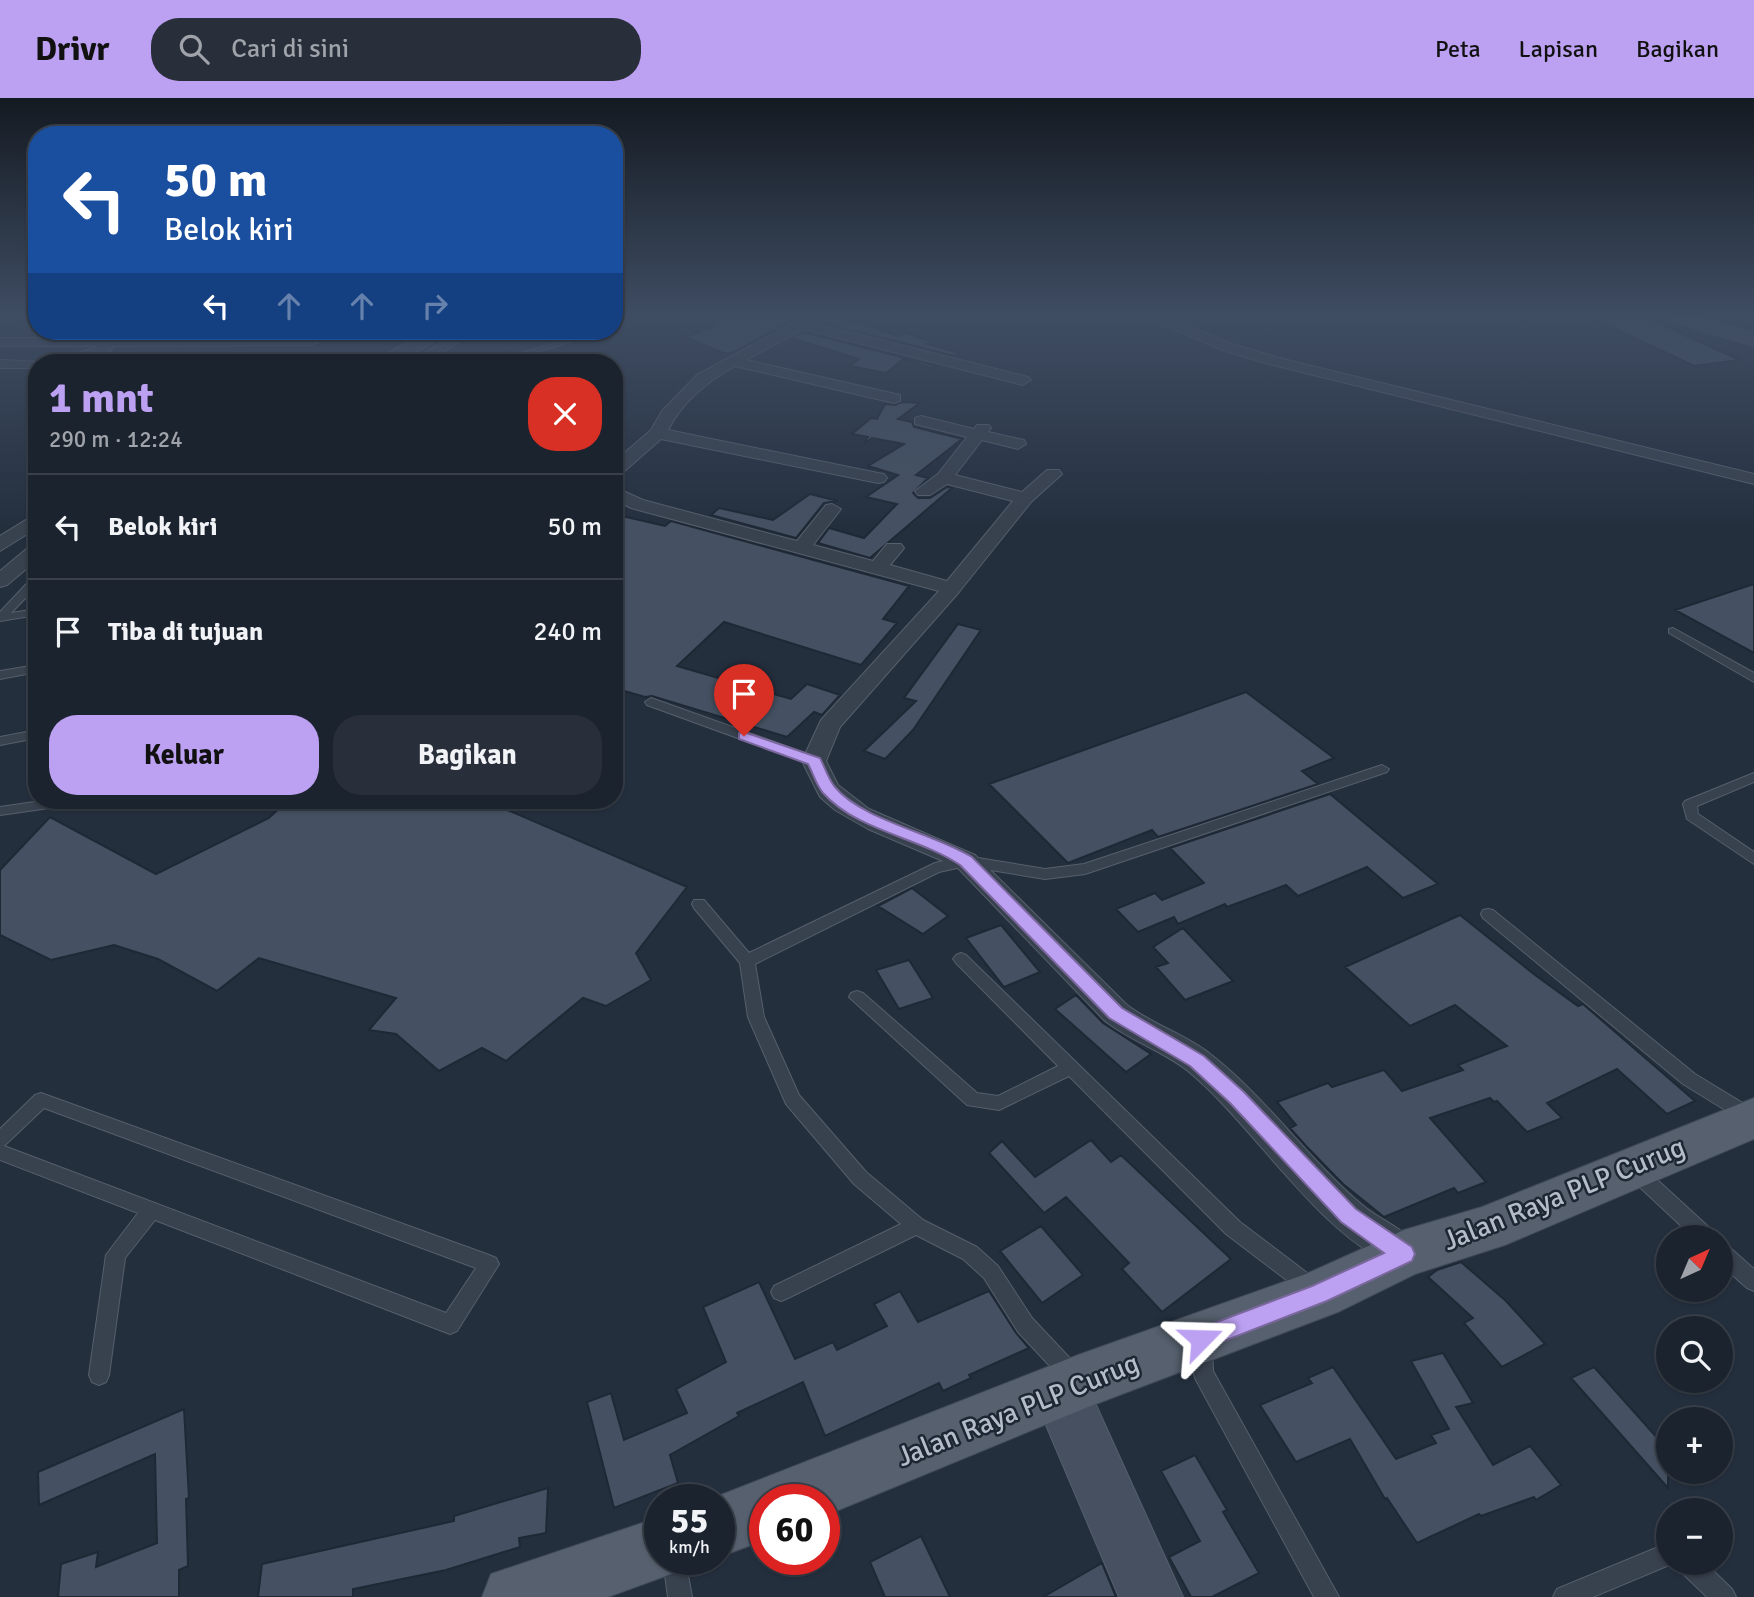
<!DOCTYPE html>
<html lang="id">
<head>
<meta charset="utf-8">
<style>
	:root { --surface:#1b232e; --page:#282f3a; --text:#f1f3f6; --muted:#a0a4aa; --line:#39404a; --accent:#bca0f2 }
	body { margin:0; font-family:Signika,sans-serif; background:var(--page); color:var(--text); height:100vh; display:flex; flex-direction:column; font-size:26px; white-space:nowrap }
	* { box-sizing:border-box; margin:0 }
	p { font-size:23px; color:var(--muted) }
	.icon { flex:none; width:38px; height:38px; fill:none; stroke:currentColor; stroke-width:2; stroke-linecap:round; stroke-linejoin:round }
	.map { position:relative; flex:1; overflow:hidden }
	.sheet { position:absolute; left:28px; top:256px; width:595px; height:455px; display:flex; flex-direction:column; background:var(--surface); border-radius:28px; box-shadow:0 2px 5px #0004,0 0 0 2px var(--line) }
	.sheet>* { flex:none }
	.hud { position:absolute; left:28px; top:28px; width:595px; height:214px; border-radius:28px; box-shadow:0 2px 5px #0004,0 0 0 2px var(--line); background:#1a4fa0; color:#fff; overflow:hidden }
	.needle { width:46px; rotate:44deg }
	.tools { position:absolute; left:1656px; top:1127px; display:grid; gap:14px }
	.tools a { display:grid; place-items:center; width:77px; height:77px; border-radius:50%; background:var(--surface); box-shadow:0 2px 5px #0004,0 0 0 2px var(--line); font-size:35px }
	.speed { position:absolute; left:644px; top:1386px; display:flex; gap:14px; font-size:35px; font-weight:700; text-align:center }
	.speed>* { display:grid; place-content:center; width:91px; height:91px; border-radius:50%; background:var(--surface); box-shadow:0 2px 5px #0004,0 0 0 2px var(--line); line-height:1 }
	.speed small { font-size:18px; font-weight:400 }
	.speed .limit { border:10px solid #d22; background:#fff; color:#111 }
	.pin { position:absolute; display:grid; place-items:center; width:60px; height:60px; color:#fff; margin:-72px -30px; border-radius:50% 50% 50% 0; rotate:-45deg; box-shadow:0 0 7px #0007 }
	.pin .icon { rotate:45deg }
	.me { position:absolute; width:77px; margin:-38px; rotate:68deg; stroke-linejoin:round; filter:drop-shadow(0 0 5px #0008) }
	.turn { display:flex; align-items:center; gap:24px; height:147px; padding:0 21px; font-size:32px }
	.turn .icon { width:91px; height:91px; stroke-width:2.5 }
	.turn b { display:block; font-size:49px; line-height:60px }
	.lanes { display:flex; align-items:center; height:66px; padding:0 21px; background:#0003; justify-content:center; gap:35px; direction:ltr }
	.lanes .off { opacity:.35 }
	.round { display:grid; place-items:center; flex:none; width:74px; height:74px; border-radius:28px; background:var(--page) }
	.overview { display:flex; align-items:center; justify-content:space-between; height:119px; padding:0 21px }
	h1 { font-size:42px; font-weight:700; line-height:52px; color:var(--accent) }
	.cta { display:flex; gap:14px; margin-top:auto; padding:14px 21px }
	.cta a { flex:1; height:80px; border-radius:28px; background:var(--accent); color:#111; font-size:28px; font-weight:700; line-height:80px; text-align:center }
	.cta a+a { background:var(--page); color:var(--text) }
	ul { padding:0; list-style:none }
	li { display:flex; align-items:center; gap:21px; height:105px; padding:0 21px; border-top:2px solid var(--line) }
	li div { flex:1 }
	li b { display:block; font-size:26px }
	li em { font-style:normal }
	header { display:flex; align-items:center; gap:42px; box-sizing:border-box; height:98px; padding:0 35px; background:var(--accent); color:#111 }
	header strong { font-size:33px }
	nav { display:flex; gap:38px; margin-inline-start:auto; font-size:24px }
	.search { width:490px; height:63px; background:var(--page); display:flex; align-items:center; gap:18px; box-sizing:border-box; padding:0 24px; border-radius:28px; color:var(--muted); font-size:26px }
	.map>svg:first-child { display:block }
	.building { fill:#455162; stroke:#1f2835; stroke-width:2 }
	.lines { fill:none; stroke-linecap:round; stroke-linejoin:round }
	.lane-casing { stroke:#565f6c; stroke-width:2 }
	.street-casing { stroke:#565f6c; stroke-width:2 }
	.secondary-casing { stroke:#565f6c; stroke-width:2 }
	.primary-casing { stroke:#414a57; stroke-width:2 }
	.lane { fill:#38414e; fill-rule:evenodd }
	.street { fill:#38414e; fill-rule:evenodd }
	.secondary { fill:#465061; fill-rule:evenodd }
	.primary { fill:#56606e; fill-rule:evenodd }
	.route { fill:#bca0f2; stroke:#7a689d; stroke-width:2 }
	.labels { text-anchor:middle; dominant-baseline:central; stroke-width:5; stroke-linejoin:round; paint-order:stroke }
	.near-street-label { font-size:28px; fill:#b4bcc9; stroke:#1d2633 }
</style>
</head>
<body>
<header>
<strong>Drivr</strong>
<div class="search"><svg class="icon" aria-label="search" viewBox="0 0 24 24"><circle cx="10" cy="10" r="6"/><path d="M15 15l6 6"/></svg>Cari di sini</div>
<nav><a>Peta</a><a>Lapisan</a><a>Bagikan</a></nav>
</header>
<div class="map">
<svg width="1754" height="1499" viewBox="0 0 1754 1499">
	<rect width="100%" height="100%" fill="#242f3e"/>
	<!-- building -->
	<path class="building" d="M 694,219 L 799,219 L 732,255 L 723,255 L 685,239 L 715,228 Z
		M 823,219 L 839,219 L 898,238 L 905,235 L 933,244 L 927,246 L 959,255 L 954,258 L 819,224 Z
		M 1590,219 L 1645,219 L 1740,262 L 1694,268 Z
		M 803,234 L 936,268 L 931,270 L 903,261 L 886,275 L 850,268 L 859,261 L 791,240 Z
		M 902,304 L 920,305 L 898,321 L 912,324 L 914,329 L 962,341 L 916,377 L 928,380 L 913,395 L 918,400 L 930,400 L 947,389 L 952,390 L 870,460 L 818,445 L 829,430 L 864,440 L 897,406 L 866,399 L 898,377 L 868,368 L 904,346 L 872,340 L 864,346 L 868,339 L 852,336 L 871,320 L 877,321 L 885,306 L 895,307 Z
		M 810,396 L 838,403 L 824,405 L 796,440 L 711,417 L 719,410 L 773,422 Z
		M 622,418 L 665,428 L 671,423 L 909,488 L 883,521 L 897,525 L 861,567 L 724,524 L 677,568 L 791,601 L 807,586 L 840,597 L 822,617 L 814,614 L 787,639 L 652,598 L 645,599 L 614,590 L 614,424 Z
		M 1754,486 L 1754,555 L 1675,512 Z
		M 958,526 L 981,532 L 913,632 L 885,661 L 864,653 L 916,603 L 904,600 Z
		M 1246,594 L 1334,660 L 1302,673 L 1318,686 L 1158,739 L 1152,732 L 1068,765 L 989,686 Z
		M 1330,696 L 1438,786 L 1403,800 L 1367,769 L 1298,798 L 1286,787 L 1227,809 L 1225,806 L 1178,826 L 1174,819 L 1138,834 L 1116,811 L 1155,795 L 1162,802 L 1204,785 L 1170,750 Z
		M 288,702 L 484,702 L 687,789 L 636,855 L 651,882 L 606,908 L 583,900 L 506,963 L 482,950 L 439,973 L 396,936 L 369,932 L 396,900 L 259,860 L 217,893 L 158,861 L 114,847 L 51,862 L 0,837 L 0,772 L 50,719 L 156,776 L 269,720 Z
		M 912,790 L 948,818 L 923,836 L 878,808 Z
		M 1460,817 L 1535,877 L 1578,908 L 1583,906 L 1695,1003 L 1667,1016 L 1617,971 L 1547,1005 L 1562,1020 L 1527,1034 L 1497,1003 L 1494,1004 L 1490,1000 L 1430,1020 L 1486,1084 L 1458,1095 L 1454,1090 L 1384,1119 L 1343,1086 L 1306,1048 L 1290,1030 L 1296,1027 L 1277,1004 L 1328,985 L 1332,989 L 1384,972 L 1402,993 L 1463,972 L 1458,967 L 1507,948 L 1455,907 L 1410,928 L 1345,869 Z
		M 1001,827 L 1040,874 L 1004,889 L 966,840 Z
		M 1183,830 L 1233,883 L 1185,902 L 1156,869 L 1168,865 L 1153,849 Z
		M 909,862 L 933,900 L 899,911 L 876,872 Z
		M 1076,897 L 1103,925 L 1151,956 L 1126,974 L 1055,911 Z
		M 1091,1042 L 1111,1064 L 1121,1057 L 1231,1161 L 1162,1214 L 1122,1171 L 1129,1165 L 1066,1099 L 1044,1115 L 989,1055 L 1002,1043 L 1035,1079 Z
		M 1041,1128 L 1083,1177 L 1042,1205 L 1000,1153 Z
		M 1461,1164 L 1506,1203 L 1545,1246 L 1502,1269 L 1464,1225 L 1473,1220 L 1428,1179 L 1437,1172 Z
		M 759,1184 L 795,1261 L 833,1244 L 837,1252 L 887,1228 L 874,1206 L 900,1193 L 918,1224 L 989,1193 L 1016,1235 L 1029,1250 L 969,1277 L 971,1280 L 943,1293 L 939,1285 L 825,1338 L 803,1284 L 737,1315 L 739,1318 L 670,1357 L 678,1385 L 614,1410 L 587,1304 L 611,1295 L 624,1342 L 687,1315 L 676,1291 L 726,1264 L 703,1209 Z
		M 1443,1255 L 1473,1305 L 1456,1309 L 1493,1367 L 1530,1348 L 1561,1387 L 1536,1402 L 1534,1399 L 1481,1418 L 1479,1416 L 1417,1445 L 1387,1400 L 1385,1401 L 1350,1341 L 1296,1364 L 1260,1307 L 1312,1285 L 1308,1280 L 1333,1269 L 1396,1361 L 1436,1345 L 1431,1337 L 1449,1331 L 1411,1263 Z
		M 1594,1269 L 1668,1352 L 1668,1390 L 1571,1280 Z
		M 184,1311 L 189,1400 L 186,1401 L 188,1468 L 179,1472 L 179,1499 L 58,1499 L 61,1466 L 98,1454 L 96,1469 L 157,1445 L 155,1356 L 39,1407 L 38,1374 Z
		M 1195,1357 L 1227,1412 L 1223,1414 L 1259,1475 L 1212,1499 L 1191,1499 L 1169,1459 L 1200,1443 L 1161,1373 Z
		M 548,1390 L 546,1435 L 519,1440 L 520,1449 L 446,1472 L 353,1491 L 353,1499 L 258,1499 L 262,1466 L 454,1423 L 454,1418 Z
		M 921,1438 L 950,1499 L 885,1499 L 870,1464 Z
		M 1102,1465 L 1116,1499 L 1043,1499 Z"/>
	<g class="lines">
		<!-- lane casing -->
		<g class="lane-casing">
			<path id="lane" d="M 624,219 L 633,219 L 614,229 L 614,224 Z
				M 597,233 L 608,233 L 502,264 L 490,264 Z
				M 37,478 L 37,488 L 11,515 L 37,511 L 37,517 L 0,523 L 0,514 L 33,479 Z
				M 1673,530 L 1754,575 L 1754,584 L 1669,535 L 1669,531 Z
				M 37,567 L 37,574 L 0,581 L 0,573 Z
				M 651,600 L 819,660 L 820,663 L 819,666 L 809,666 L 647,607 L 645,604 Z
				M 37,632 L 37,640 L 0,647 L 0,639 Z
				M 1382,667 L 1389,671 L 1387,674 L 1085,776 L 1045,781 L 966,768 L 939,774 L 755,866 L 764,919 L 799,997 L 866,1074 L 923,1122 L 977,1149 L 998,1168 L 1032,1220 L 1079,1270 L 1082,1277 L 1079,1284 L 1072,1287 L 1065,1284 L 1018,1234 L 984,1180 L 963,1161 L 916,1137 L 788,1200 L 781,1203 L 774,1200 L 771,1194 L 774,1188 L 901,1126 L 854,1086 L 786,1006 L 748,919 L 740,865 L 694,810 L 692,806 L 694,802 L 704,802 L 749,855 L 935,765 L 966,758 L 1045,771 L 1084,766 Z
				M 1754,675 L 1754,684 L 1697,708 L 1698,716 L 1754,754 L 1754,766 L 1687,721 L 1683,706 L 1685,703 Z
				M 48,702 L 84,702 L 77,706 L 0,717 L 0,709 Z
				M 1488,811 L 1493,812 L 1695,976 L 1754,1012 L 1754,1023 L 1749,1025 L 1743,1023 L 1683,986 L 1483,820 L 1481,816 L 1483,812 Z
				M 961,855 L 966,857 L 1240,1124 L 1319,1184 L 1322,1190 L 1319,1196 L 1312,1199 L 1305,1196 L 1226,1136 L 1069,978 L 999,1012 L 967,1007 L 849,899 L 851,895 L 857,893 L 863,895 L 977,995 L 998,998 L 1058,968 L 956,865 L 953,861 L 956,857 Z
				M 41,995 L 489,1157 L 496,1160 L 499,1166 L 457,1233 L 450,1236 L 155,1122 L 125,1160 L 109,1277 L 106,1284 L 99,1287 L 92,1284 L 89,1277 L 106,1157 L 138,1115 L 0,1062 L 0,1031 L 35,997 ZM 44,1010 L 476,1170 L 446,1215 L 4,1048 Z
				M 1635,1065 L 1641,1067 L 1713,1133 L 1715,1139 L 1693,1139 L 1629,1079 L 1626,1073 L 1629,1067 Z
				M 1720,1144 L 1727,1147 L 1754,1171 L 1754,1193 L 1747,1190 L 1720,1166 Z
				M 1202,1239 L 1209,1242 L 1212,1249 L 1213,1273 L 1339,1499 L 1314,1499 L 1196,1282 C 1191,1271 1190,1254 1195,1242 Z
				M 1668,1445 L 1668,1465 L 1674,1465 L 1593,1499 L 1553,1499 L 1557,1491 Z
				M 663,1461 L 685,1461 L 692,1499 L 668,1499 Z
				M 1677,1465 L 1705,1465 L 1732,1491 L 1736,1499 L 1707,1499 L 1680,1473 Z"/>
		</g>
		<!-- street casing -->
		<g class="street-casing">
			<path id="street" d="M 804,219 L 821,219 L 813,225 L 1028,279 L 1031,282 L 1023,287 L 803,231 L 746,262 L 900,297 L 900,303 L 894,305 L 735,268 C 707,284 683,303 668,332 L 878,375 L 884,376 L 887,380 L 884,384 L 878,385 L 661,341 L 620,377 L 614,378 L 614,364 L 651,332 L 662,313 L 697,277 Z
				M 1147,219 L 1166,219 L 1232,246 L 1279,260 L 1754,376 L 1754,386 L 1269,266 L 1222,252 Z
				M 325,233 L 344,233 L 310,247 L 113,248 L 111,252 L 88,264 L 48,264 C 57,256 82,257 97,248 L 0,248 L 0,240 L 308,239 Z
				M 429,233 L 445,233 C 427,252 396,265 371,264 Z
				M 459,233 L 476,233 L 427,264 L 413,262 Z
				M 0,262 L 43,264 L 37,264 L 37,270 L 0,270 Z
				M 921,318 L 974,331 L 977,327 L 989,327 L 991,330 L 988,334 L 1024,342 L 1026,346 L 1018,351 L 982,342 L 955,377 L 1022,394 L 1047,372 L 1059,372 L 1062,376 L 1031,404 L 959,494 L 840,629 L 826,663 L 838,687 L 869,711 L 975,757 L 1127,907 C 1152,926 1184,936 1209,955 C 1266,999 1307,1060 1361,1106 C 1380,1123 1411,1132 1422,1156 L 1417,1168 L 1404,1172 C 1320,1141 1257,1030 1188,973 C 1163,953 1131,943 1105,923 L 957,769 L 868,731 L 835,712 L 820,699 L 802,663 L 821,622 L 939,493 L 631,410 L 614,401 L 614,389 L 643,402 L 797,443 L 826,407 L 832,406 L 841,411 L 813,447 L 873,463 L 887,446 L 901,446 L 904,450 L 890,467 L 947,483 L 1013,403 L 947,386 L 930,397 L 918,397 L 915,393 L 938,376 L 967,339 L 915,326 L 915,320 Z
				M 37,415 L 37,430 L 0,453 L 0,438 Z
				M 37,446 L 37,462 L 7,487 L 0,489 L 0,473 L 30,448 Z"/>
		</g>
		<!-- secondary casing -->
		<g class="secondary-casing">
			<path id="secondary" d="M 1667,219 L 1698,219 L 1754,235 L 1754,248 L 1670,223 Z
				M 1061,1266 L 1081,1274 L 1183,1499 L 1119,1499 L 1032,1294 L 1041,1274 Z"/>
		</g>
		<!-- primary casing -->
		<g class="primary-casing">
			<path id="primary" d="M 1754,1000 L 1754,1041 L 1505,1147 L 1415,1176 L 1338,1214 L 1088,1309 L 824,1418 L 824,1402 L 765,1402 L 765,1442 L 719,1459 L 719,1402 L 708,1402 L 1078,1257 L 1306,1176 L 1404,1132 L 1482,1109 Z
				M 660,1419 L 660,1461 L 687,1461 L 682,1472 L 608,1499 L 482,1499 L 491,1476 Z"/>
		</g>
		<!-- lane -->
		<use href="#lane" class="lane"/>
		<!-- street -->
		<use href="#street" class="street"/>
		<!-- secondary -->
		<use href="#secondary" class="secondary"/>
		<!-- primary -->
		<use href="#primary" class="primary"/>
	</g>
	<!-- sky -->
	<linearGradient id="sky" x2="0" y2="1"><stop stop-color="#141a22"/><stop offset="0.51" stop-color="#3f4d63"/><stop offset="1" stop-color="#3f4d63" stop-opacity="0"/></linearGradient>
	<rect width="1754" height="429" fill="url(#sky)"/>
	<!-- route -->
	<path class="route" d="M 744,634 L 820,660 C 825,669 828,681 835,689 C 862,722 933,735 972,759 L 1122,910 L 1204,958 L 1244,994 L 1356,1111 L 1412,1149 L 1415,1156 L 1412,1163 L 1327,1203 L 1201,1252 L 1193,1249 L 1190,1241 L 1193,1233 L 1312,1188 L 1384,1155 L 1341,1124 L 1230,1005 L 1190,968 L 1109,920 L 960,767 C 918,739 857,733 823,695 C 816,687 813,675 808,666 L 739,641 L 739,635 Z"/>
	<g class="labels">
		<!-- near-street labels -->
		<g class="near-street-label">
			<text transform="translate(1564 1096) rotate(-22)">Jalan Raya PLP Curug</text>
			<text transform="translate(1018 1312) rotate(-22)">Jalan Raya PLP Curug</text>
		</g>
	</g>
</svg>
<div class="tools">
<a><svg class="needle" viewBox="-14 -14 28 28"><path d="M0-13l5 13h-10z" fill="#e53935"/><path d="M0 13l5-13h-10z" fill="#a0a4aa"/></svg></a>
<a><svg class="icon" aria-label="search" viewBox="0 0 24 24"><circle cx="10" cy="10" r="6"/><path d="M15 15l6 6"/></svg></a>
<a>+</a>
<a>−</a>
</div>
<div class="speed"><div>55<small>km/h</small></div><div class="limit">60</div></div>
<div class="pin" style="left:744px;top:638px;background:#d93025"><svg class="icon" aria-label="arrive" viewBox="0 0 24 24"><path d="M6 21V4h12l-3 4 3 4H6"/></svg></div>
<svg class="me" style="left:1201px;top:1241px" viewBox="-20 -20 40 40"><path d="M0-17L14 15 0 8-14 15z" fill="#bca0f2" stroke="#fff" stroke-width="4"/></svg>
<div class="hud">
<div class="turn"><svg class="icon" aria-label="left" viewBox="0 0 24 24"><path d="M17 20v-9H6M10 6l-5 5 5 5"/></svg><div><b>50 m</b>Belok kiri</div></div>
<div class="lanes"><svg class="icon" aria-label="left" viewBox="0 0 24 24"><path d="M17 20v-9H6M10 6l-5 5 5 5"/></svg><svg class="icon off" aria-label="ahead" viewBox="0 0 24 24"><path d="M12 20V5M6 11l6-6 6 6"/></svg><svg class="icon off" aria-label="ahead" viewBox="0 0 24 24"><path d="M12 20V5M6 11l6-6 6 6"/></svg><svg class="icon off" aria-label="right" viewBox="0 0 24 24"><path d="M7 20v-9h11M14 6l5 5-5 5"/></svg></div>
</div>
<section class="sheet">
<div class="overview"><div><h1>1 mnt</h1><p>290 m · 12:24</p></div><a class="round" style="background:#d93025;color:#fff"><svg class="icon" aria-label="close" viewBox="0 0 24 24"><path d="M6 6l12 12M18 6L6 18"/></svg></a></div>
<ul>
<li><svg class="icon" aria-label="left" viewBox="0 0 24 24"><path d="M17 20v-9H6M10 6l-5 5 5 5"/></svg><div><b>Belok kiri</b></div><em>50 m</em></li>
<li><svg class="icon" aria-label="arrive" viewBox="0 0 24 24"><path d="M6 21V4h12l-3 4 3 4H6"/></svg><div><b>Tiba di tujuan</b></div><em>240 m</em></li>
</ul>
<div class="cta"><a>Keluar</a><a>Bagikan</a></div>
</section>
</div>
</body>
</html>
